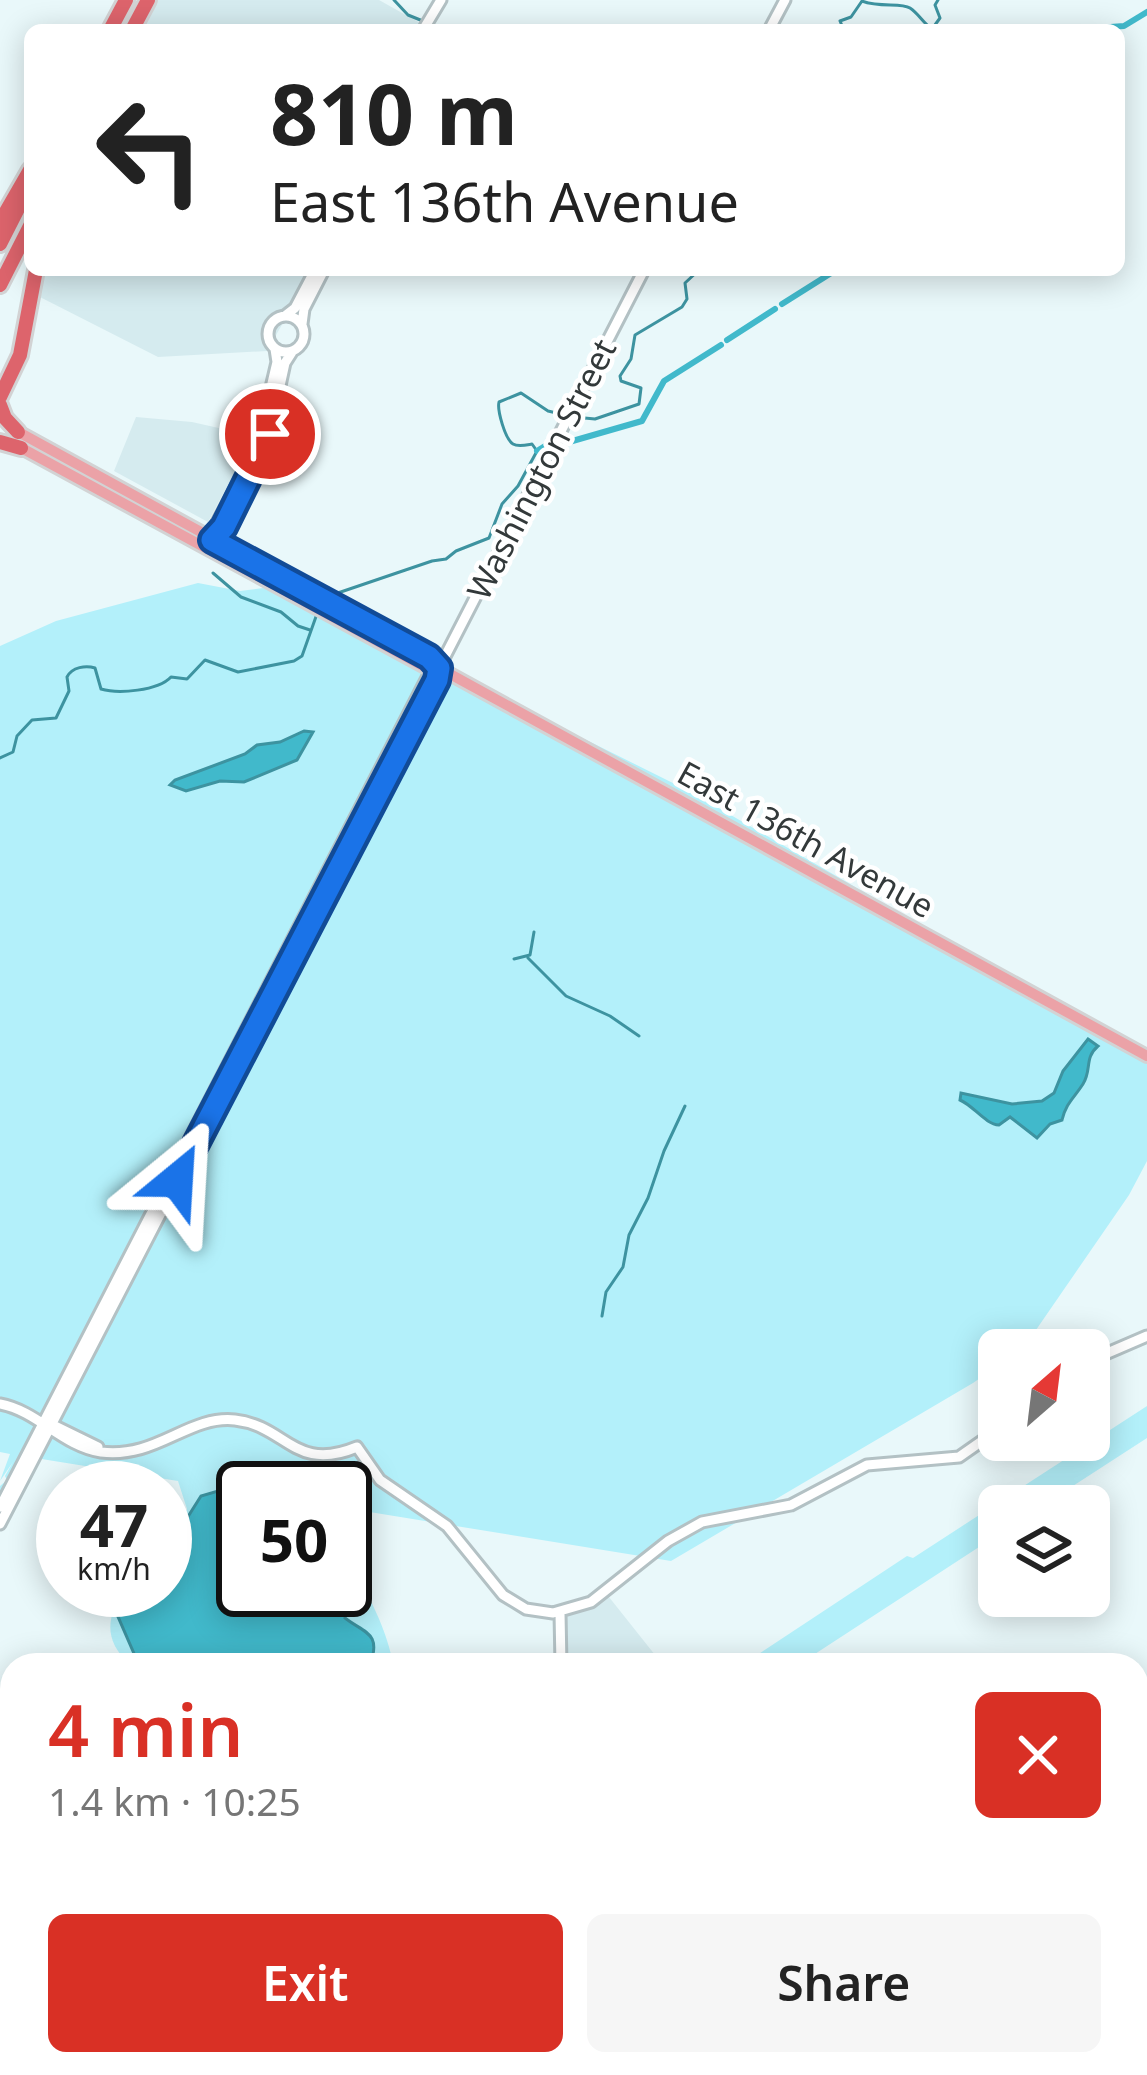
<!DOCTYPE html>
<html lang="en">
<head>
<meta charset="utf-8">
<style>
	:root { --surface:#fff; --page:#f6f6f6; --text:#222; --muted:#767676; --accent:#d93025 }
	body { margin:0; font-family:"Noto Sans",sans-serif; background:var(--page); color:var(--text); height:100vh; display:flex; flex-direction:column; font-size:45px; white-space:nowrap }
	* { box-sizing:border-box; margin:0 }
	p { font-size:39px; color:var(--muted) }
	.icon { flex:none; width:66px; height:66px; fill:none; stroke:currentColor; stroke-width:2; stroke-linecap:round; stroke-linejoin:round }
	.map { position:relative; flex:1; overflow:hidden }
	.sheet { position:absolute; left:0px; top:1653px; width:1149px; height:423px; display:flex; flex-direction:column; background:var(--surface); border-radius:36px 36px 0 0; box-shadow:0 6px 30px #0003 }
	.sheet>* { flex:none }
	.guide { position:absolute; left:24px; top:24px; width:1101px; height:252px; border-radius:18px; box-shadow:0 6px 30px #0003; background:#fff; color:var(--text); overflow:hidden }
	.needle { width:78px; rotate:28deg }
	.controls { position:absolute; left:978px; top:1329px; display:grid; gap:24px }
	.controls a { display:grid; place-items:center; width:132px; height:132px; border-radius:18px; background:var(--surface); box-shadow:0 6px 30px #0003; font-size:60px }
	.speed { position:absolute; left:36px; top:1461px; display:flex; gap:24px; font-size:60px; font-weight:700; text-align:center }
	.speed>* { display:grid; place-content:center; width:156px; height:156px; border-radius:50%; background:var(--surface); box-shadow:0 6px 30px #0003; line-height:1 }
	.speed small { font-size:30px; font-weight:400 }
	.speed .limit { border:6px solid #111; border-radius:18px; background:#fff; color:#111 }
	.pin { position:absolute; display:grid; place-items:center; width:102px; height:102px; color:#fff; margin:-51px; border:6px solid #fff; border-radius:50%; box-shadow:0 3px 12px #0007 }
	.me { position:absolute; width:132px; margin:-66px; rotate:27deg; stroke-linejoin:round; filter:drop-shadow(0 0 9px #0008) }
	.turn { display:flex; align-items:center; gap:42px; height:252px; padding:0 48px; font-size:54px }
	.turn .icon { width:156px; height:156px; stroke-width:2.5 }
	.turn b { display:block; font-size:84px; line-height:102px }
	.round { display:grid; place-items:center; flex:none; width:126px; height:126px; border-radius:18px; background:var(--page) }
	.summary { display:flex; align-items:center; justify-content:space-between; height:204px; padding:0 48px }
	h1 { font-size:72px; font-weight:600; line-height:90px; color:var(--accent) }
	.primary-button { display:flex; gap:24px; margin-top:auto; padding:24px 48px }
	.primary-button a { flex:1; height:138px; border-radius:18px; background:var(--accent); color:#fff; font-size:48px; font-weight:600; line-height:138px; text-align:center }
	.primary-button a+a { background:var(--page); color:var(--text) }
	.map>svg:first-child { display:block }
	.built { fill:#d5ebef }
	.green { fill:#b3f0fa }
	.water { fill:#41b9cb; stroke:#3d93a0; stroke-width:3 }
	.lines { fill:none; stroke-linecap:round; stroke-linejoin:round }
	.stream { stroke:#3d93a0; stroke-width:3 }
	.canal { stroke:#41b9cb; stroke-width:6 }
	.secondary-casing { stroke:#b3c1c4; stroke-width:15 }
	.primary-casing { stroke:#d2d3d4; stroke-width:16 }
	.highway-casing { stroke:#d2d3d4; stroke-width:20 }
	.secondary { stroke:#fff; stroke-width:9 }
	.primary { stroke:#eba2a7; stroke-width:10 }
	.highway { stroke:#dd646c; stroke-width:14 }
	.route-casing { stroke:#114b97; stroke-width:30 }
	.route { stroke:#1a73e8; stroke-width:21 }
	.labels { text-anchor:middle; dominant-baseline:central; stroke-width:9; stroke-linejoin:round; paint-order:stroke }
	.street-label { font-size:33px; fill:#33393a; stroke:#fff }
</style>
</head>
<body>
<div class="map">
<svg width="1147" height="2075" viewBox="0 0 1147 2075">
	<rect width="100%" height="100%" fill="#e9f8fa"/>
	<!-- built -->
	<path class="built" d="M 155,0 L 379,0 L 420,23 L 418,30 L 140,30 Z
		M 42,270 L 313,270 L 267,351 L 158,357 L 36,295 Z
		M 136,417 L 192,422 L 254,436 L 208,522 L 114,471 Z
		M 605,1592 L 663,1665 L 561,1665 L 560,1613 Z
		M 12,1801 L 12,2011 L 0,2004 L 0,1823 Z
		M 94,2064 L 312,2064 L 307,2075 L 114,2075 Z"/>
	<!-- green -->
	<path class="green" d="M 198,583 L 240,591 L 263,588 L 345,620 L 691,792 L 1147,1056 L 1147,1161 L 1129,1195 L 1027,1343 L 1018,1350 L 999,1350 L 999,1365 L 973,1383 L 671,1561 L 345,1508 L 345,1488 L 243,1488 L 243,1590 L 345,1590 L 345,1566 C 366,1581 390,1639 393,1665 L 130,1665 C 104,1640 106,1620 123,1590 L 165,1590 L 165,1523 L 179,1521 L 187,1509 L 178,1481 L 23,1456 L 0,1497 L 0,1486 L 7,1480 L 5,1476 L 13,1462 L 0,1481 L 10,1454 L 0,1452 L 0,646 L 56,621 Z
		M 1147,1406 L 1147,1438 L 1042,1506 L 999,1506 L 999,1534 L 798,1665 L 742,1665 L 907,1556 L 913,1558 Z
		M 1147,2019 L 1147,2075 L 1007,2075 L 992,2067 L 1137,2064 L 1137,2027 Z"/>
	<!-- water -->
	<path class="water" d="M 304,731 L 313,732 L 297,760 L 244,782 L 220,781 L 186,791 L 170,785 L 175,780 L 245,754 L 257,745 L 280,742 Z
		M 1088,1039 L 1098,1046 C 1084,1058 1092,1070 1083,1084 C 1074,1098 1066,1103 1062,1120 L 1050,1124 L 1037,1138 L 1010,1117 L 999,1125 C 985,1124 974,1106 960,1100 L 961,1093 L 1012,1104 L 1042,1101 L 1054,1093 L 1063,1071 Z
		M 218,1491 L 228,1515 L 242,1522 L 243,1590 L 345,1590 L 345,1582 L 352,1600 L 347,1602 L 345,1618 C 364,1633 382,1632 370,1665 L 139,1665 L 116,1612 L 129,1590 L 165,1590 L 165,1540 L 177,1534 L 201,1496 Z"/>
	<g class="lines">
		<!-- stream -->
		<path class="stream" d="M 394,0 L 408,15 L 445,30
			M 851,30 L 843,28 L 840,21 L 851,17 L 862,1 C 880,8 901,2 910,8 C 919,14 923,23 932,29 L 940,18 L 935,5 L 938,0
			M 574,417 L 595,419 L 639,404 L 641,388 L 621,381 L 620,376 L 631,359 L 635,335 L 682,307 L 687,299 L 685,283 L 699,270
			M 213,573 L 241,597 L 281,612 L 298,626 L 310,630
			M 326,597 L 432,561 L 446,559 L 456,551 L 489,538 L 502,504 L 518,486 L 537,451 L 532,444 C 526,445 518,447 513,444 C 505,439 497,410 499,402 L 521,393 L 548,411 L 565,415
			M 0,758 L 13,752 L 17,736 L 32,720 L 56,718 L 69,691 L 67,677 C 72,667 86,665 95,668 L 101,689 C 118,694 158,691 171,677 L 187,679 L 205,660 L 238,672 L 294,661 L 302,656 L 318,611
			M 528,958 L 566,996 L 610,1016 L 639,1036
			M 514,959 L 530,955 L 534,932
			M 602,1316 L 606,1292 L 623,1267 L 629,1235 L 648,1198 L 664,1151 L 685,1106"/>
		<!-- canal -->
		<path class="canal" d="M 1097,28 L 1124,26 L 1147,12
			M 782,304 L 836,270
			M 727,340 L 775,309
			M 569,442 L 642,421 L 664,381 L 721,345
			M 537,451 L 545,446
			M 1137,2001 L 1147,1989
			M 335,2075 L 341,2064"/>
		<!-- secondary casing -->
		<g class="secondary-casing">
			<path id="secondary" d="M 423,30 L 441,0
				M 769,30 L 785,0
				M 286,315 L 295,308 L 315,270
				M268 334a18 18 0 1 1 36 0a18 18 0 1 1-36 0Z
				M 302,324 L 304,309 L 324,270
				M 215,538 L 267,445 L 285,363 L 292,352
				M 212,540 L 214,528 L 257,447 L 277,362 L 275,349
				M 1089,1361 L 1147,1336
				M 0,1404 C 38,1411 62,1446 101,1452 C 157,1459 188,1415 235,1420 C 287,1426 294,1473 357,1447 L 380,1480 L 447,1526 L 503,1595 L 526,1609 L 553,1613 L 591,1602 L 668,1541 L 702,1522 L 791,1505 L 867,1465 L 959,1457 L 999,1429
				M 49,1423 L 98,1447
				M 0,1507 L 428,676 L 439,668
				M 0,1524 L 437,680 L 439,668 L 644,270
				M 560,1613 L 561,1665
				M 0,1702 L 12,1708
				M 0,2017 L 12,2024
				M 1137,2020 L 1147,2012
				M 85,2064 L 105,2075
				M 680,2064 L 700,2075
				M 313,2075 L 319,2064
				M 550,2075 L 551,2064
				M 972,2075 L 982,2064"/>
		</g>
		<!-- primary casing -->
		<g class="primary-casing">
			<path id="primary" d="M 13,429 L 429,657 L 439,668
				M 16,445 L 425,667 L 439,668 L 1147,1056"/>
		</g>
		<!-- highway casing -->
		<g class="highway-casing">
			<path id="highway" d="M 110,30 L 126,0
				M 132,30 L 148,0
				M 0,222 L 30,170
				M 0,244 L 30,185
				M 0,285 L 30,226
				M 0,397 L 20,355 L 36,270
				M 0,405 L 5,418 L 18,432
				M 0,442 L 21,448"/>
		</g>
		<!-- secondary -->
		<use href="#secondary" class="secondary"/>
		<!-- primary -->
		<use href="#primary" class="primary"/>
		<!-- highway -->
		<use href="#highway" class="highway"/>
	</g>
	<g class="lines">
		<!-- route casing -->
		<g class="route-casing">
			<path id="route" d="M 177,1180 L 437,680 L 439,668 L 429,657 L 212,540 L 224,527 L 270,434"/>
		</g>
		<!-- route -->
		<use href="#route" class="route"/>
	</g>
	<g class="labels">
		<!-- street labels -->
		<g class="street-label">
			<text transform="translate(541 469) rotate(-63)">Washington Street</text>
			<text transform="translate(806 839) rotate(29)">East 136th Avenue</text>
		</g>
	</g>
</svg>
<div class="controls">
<a><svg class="needle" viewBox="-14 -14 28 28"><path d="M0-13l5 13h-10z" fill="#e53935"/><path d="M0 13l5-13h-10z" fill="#767676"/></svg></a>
<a><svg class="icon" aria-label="layers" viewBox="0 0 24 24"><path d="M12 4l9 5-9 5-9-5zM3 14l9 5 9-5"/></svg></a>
</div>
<div class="speed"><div>47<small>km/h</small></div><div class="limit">50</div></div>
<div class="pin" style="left:270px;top:434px;background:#d93025"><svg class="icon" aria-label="arrive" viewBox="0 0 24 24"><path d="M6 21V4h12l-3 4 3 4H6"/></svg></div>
<svg class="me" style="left:177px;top:1180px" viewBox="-20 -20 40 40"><path d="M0-17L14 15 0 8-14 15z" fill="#1a73e8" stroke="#fff" stroke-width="4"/></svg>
<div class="guide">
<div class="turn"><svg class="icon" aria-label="left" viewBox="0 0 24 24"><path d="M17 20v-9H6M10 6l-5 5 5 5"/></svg><div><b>810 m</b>East 136th Avenue</div></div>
</div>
<section class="sheet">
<div class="summary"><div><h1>4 min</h1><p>1.4 km · 10:25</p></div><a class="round" style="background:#d93025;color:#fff"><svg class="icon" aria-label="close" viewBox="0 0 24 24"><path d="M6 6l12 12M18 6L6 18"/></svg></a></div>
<div class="primary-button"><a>Exit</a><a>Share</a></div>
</section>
</div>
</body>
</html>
